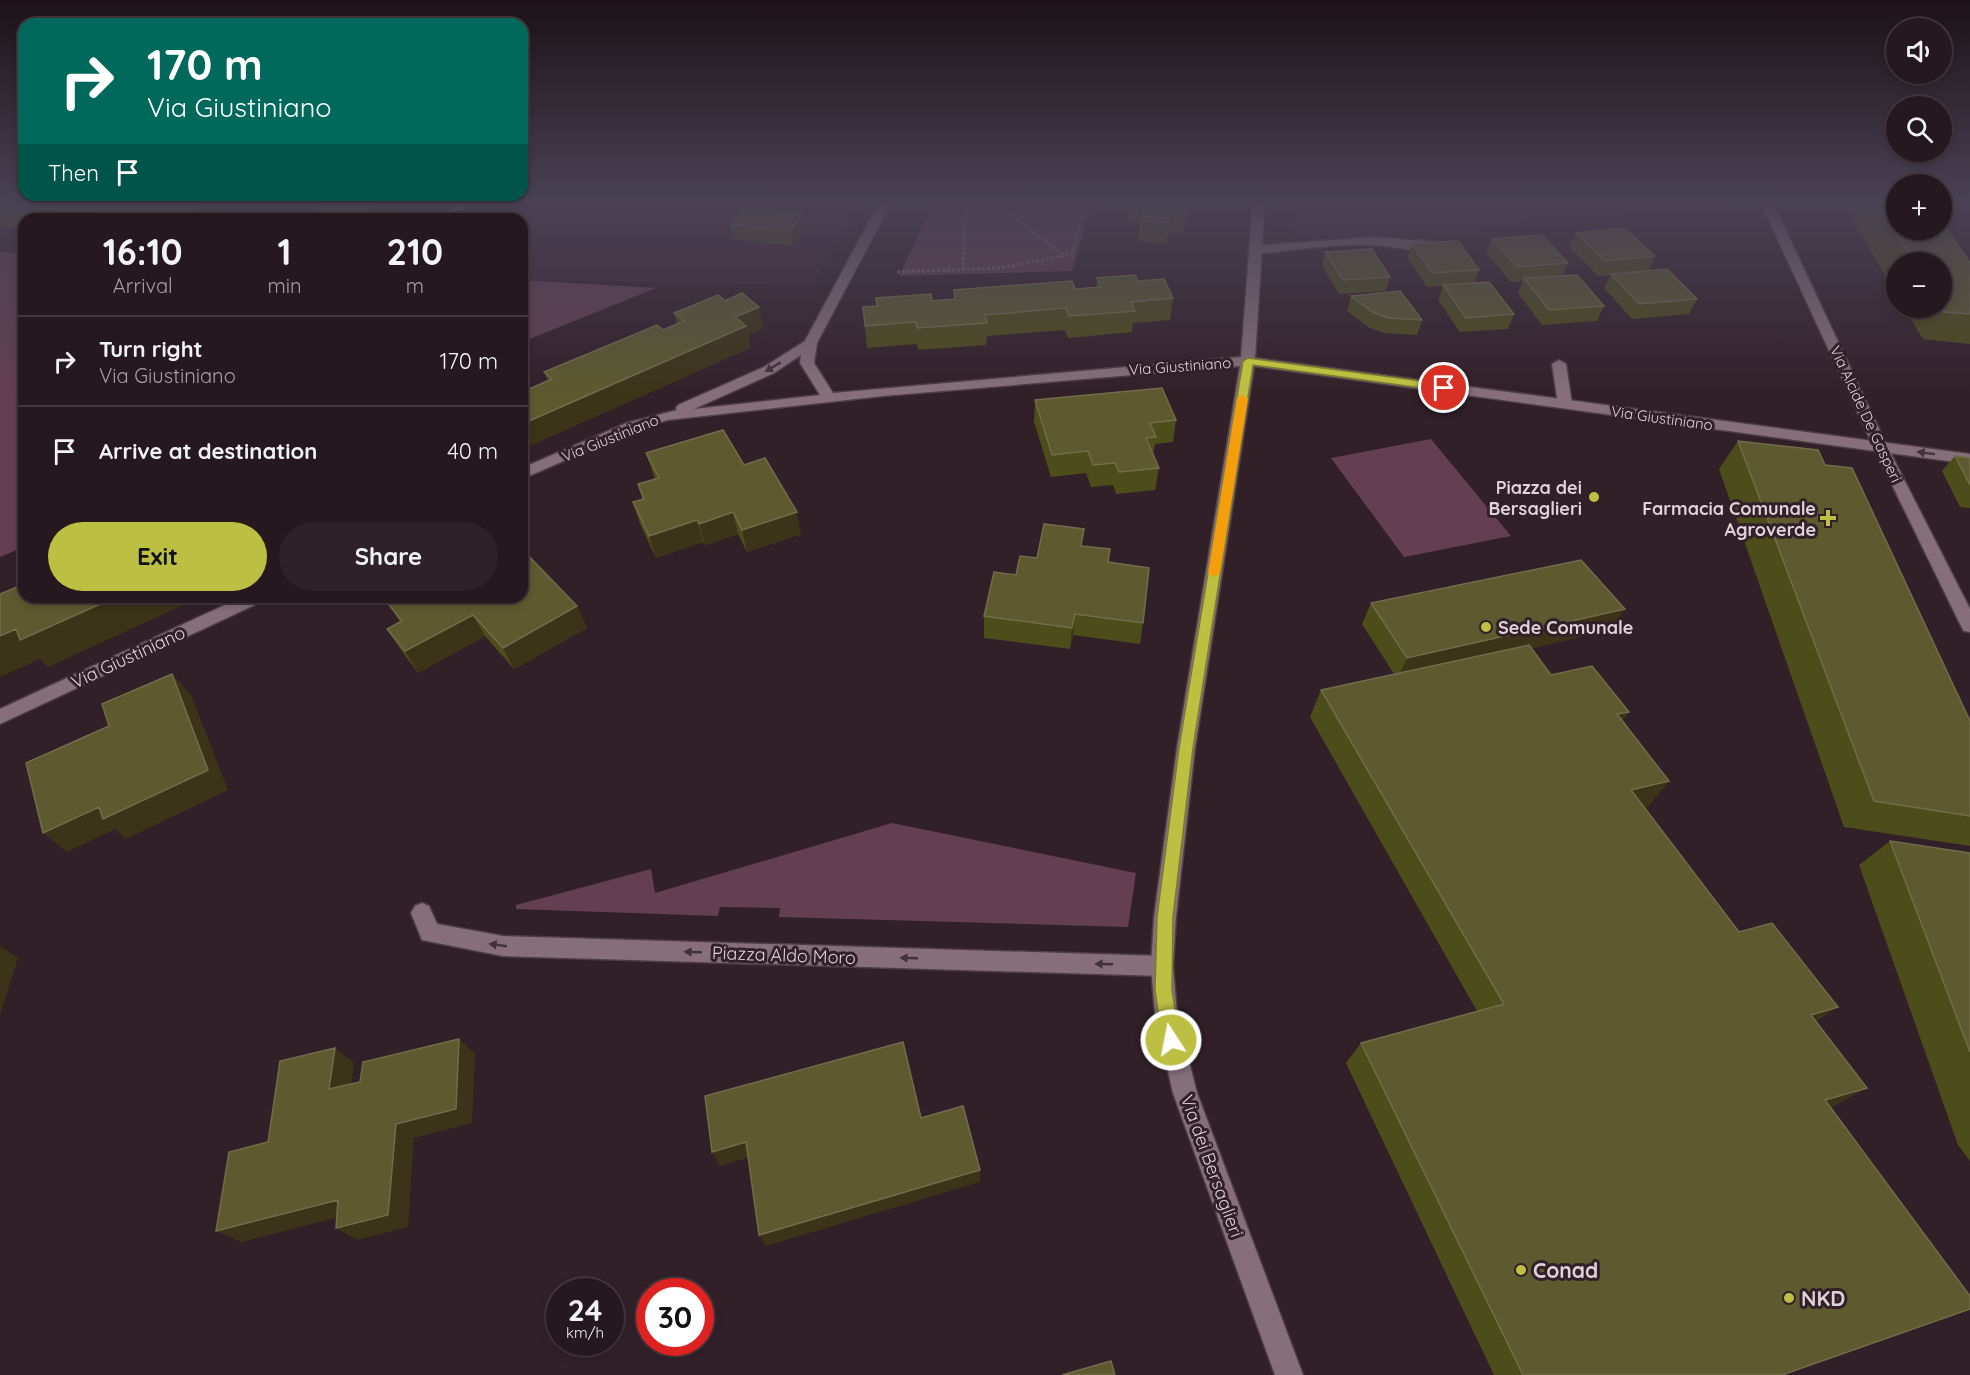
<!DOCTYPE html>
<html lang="en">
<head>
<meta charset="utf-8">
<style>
	:root { --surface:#26181f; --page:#2e2128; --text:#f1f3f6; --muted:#a4a0a4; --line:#42373d; --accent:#bdbf43 }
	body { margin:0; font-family:Quicksand,sans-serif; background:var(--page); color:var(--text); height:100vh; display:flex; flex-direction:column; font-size:22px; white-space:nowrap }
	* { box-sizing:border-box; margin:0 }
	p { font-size:20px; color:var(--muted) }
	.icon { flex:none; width:33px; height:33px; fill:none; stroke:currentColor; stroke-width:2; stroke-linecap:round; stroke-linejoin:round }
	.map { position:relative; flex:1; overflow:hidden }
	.sheet { position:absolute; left:18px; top:213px; width:510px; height:390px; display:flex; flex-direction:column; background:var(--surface); border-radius:18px; box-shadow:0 3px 9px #0003,0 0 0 2px var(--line) }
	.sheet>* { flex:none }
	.guide { position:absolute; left:18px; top:18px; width:510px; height:183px; border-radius:18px; box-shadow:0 3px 9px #0003,0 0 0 2px var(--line); background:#00695c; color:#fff; overflow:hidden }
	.fabs { position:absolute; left:1886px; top:18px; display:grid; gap:12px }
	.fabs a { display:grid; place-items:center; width:66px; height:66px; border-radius:50%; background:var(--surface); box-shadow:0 3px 9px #0003,0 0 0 2px var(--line); font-size:30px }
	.speed { position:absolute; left:546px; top:1278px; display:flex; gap:12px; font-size:30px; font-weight:700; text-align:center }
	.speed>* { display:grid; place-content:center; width:78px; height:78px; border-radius:50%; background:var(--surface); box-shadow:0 3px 9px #0003,0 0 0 2px var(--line); line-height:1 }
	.speed small { font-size:15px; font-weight:400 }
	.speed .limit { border:9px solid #d22; background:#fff; color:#111 }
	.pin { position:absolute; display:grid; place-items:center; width:51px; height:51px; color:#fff; margin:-26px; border:3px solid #fff; border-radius:50%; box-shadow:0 2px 6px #0007 }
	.me { position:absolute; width:66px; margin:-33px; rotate:349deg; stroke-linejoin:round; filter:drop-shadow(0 0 4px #0008) }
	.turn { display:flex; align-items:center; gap:21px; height:126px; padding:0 30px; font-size:27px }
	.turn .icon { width:78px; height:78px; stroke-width:2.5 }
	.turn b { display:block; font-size:42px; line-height:51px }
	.then { display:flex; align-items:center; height:57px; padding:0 30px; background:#0003; gap:12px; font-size:22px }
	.eta { display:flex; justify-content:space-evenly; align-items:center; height:102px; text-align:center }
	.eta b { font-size:36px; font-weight:800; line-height:42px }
	.cta { display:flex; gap:12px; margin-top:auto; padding:12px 30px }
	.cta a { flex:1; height:69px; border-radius:36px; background:var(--accent); color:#111; font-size:24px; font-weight:800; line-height:69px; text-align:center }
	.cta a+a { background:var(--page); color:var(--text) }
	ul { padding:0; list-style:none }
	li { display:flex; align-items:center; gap:18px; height:90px; padding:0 30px; border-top:2px solid var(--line) }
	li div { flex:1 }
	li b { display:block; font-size:22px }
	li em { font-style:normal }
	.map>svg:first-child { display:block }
	.built { fill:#3e2532 }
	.green { fill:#633f51 }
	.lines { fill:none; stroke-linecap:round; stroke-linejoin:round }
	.lane-casing { stroke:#4d3d45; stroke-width:3 }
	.street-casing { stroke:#4d3d45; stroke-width:3 }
	.secondary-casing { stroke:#4d3d45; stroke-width:3 }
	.path { stroke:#7a6a72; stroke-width:3; stroke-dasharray:3 2; stroke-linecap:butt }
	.lane { fill:#866f7a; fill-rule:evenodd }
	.street { fill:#866f7a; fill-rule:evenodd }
	.secondary { fill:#866f7a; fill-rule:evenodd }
	.wall { fill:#4d4c1b }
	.shaded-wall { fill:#3c3418 }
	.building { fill:#5d5a30; stroke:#716d4a; stroke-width:1.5 }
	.oneway { fill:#433039 }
	.route { fill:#bdbf43; stroke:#7b7c2c; stroke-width:1.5 }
	.slow { fill:#f59e0b }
	.poi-dot { fill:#bdbf43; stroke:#322029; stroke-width:2 }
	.labels { text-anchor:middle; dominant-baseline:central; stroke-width:6; stroke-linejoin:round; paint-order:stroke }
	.far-street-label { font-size:15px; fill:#dfd2d8; stroke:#322029 }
	.poi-label { font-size:18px; font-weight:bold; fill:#dfd2d8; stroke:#322029; text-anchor:end }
	.street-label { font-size:18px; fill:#dfd2d8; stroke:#322029 }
	.near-poi-label { font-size:21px; font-weight:bold; fill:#dfd2d8; stroke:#322029; text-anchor:start }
</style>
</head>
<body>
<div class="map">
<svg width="1970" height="1375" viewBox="0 0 1970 1375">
	<rect width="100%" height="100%" fill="#322029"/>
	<!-- built -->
	<path class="built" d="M 485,201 L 859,201 L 812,285 L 522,280 L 522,219 L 467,219 Z
		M 1293,201 L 1735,201 L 1737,206 L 1291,242 Z"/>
	<!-- green -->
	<path class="green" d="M 935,201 L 1092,201 L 1072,271 L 899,276 Z
		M 0,252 L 24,254 L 24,547 L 0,557 Z
		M 522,280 L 656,288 L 522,342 Z
		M 1431,439 L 1511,536 L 1404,557 L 1331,458 Z
		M 892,823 L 1136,873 L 1128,927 L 779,917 L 780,908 L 720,907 L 718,916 L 516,909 L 516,905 L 651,869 L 655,893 Z"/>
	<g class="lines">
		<!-- lane casing -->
		<g class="lane-casing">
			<path id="lane" d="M 1373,237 L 1435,242 L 1441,246 C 1429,257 1390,245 1374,245 C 1337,243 1291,251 1254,254 L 1248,250 L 1254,246 Z
				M 1559,360 L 1566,364 L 1572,404 L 1565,408 L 1558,404 L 1552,364 Z
				M 422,903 L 429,906 L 437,924 L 503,936 L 1162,956 L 1170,959 L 1173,966 L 1170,973 L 1162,976 L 503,956 L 422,940 L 411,913 L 415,906 Z"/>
		</g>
		<!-- street casing -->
		<g class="street-casing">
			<path id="street" d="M 460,201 L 472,201 L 455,219 L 442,219 Z
				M 880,201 L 892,201 L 817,343 L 814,363 L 833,393 L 1241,357 L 1253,201 L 1265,201 L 1255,358 L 1970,454 L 1970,464 L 1254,366 L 1195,748 L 1176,917 L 1173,966 L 1177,1014 L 1197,1093 L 1303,1375 L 1275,1375 L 1173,1093 L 1155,1014 L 1151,966 L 1154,917 L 1177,748 L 1240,366 L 883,396 L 668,420 L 637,429 L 522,479 L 522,468 L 627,423 L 677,410 L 676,408 L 678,405 L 764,367 L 805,341 ZM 801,355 L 800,363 L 820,395 L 694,409 L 774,373 Z
				M 242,597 L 265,597 L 263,601 L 0,724 L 0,709 Z"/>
		</g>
		<!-- secondary casing -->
		<g class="secondary-casing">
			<path id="secondary" d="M 1760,201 L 1772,201 L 1888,448 L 1970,609 L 1970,632 L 1964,631 L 1961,626 L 1874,448 Z"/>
		</g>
		<!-- path -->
		<path class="path" d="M 1005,211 L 1064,255
			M 963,270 L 965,213 L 969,201
			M 897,272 L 1000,268 L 1072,254 L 1087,201"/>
		<!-- lane -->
		<use href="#lane" class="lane"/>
		<!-- street -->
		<use href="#street" class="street"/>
		<!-- secondary -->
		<use href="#secondary" class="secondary"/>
	</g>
	<!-- wall -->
	<path class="wall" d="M 0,201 L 219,201 L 225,212 L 218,219 L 24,219 L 24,228 L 0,227 Z
		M 1129,201 L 1189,201 L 1183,233 L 1168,232 L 1166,244 L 1138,241 L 1140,223 L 1127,222 Z
		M 1842,201 L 1896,201 L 1970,263 L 1970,344 L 1923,339 L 1904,308 L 1941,308 L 1941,262 L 1896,262 L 1896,294 Z
		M 312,213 L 387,219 L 315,219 Z
		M 731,225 L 804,227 L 793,246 L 734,239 Z
		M 1576,233 L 1655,256 L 1648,271 L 1697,299 L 1689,314 L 1632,319 L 1604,288 L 1611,275 L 1598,276 L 1569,247 Z
		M 1492,239 L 1568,263 L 1562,276 L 1604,306 L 1597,321 L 1542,325 L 1518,293 L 1523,281 L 1511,282 L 1486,253 Z
		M 1412,244 L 1479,270 L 1474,283 L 1514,314 L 1508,329 L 1460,332 L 1438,300 L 1443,286 L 1427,287 L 1407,258 Z
		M 1325,252 L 1390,277 L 1386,291 L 1339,294 L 1322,266 Z
		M 1097,278 L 1138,281 L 1173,298 L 1170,320 L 1133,323 L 1132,332 L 1068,338 L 1065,330 L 987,336 L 986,345 L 918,350 L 917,344 L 867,348 L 863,307 L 876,306 L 876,298 L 932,301 L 954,299 L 954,290 L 1075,289 L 1096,287 Z
		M 1351,296 L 1422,320 L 1417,335 L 1384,333 L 1370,328 L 1347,311 Z
		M 725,301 L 763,328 L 748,335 L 750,348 L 522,449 L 522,392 L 548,381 L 544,372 L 663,330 L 677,324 L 674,313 Z
		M 1035,400 L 1176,420 L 1173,442 L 1155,444 L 1153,455 L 1159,468 L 1155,490 L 1116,494 L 1113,485 L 1091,487 L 1086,473 L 1051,477 L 1034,422 Z
		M 1738,441 L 1825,465 L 1970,721 L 1970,846 L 1844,827 L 1719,469 Z
		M 646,453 L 744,465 L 801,534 L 747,552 L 738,534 L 705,545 L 703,542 L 656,558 L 640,524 L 633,502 L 642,499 L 638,484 L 655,479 Z
		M 1955,456 L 1970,458 L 1970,508 L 1960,507 L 1942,471 Z
		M 1082,546 L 1108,562 L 1143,623 L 1140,644 L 1073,635 L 1070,649 L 984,638 L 984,616 L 1016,575 L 1037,558 Z
		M 1371,603 L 1611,630 L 1532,648 L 1551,675 L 1629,712 L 1622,721 L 1669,781 L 1647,807 L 1644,808 L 1739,932 L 1816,1021 L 1832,1107 L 1830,1107 L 1782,1375 L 1494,1375 L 1346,1063 L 1361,1043 L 1477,1011 L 1310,717 L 1321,690 L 1394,674 L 1362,624 Z
		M 389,605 L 577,606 L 587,628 L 514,669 L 485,636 L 418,673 L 401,650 L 387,629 L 400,622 Z
		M 1890,841 L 1970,853 L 1970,1161 L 1958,1145 L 1859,865 Z"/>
	<!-- shaded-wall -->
	<path class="shaded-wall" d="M 203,201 L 219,201 L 225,212 L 218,219 L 189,219 L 187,216 Z
		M 375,201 L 407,201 L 387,219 L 356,219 L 356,218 Z
		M 802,212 L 804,227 L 793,246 L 791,231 Z
		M 759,307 L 763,328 L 748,335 L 750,348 L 522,449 L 522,424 L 735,317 Z
		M 733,512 L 738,534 L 705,545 L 699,524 Z
		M 797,512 L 801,534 L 747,552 L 742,530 Z
		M 697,520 L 703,542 L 656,558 L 649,536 Z
		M 116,597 L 201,597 L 48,667 L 40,659 L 0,677 L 0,636 L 16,629 Z
		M 577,606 L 587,628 L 514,669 L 503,648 Z
		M 1625,609 L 1611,630 L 1397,679 L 1407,658 Z
		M 1075,614 L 1073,635 L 1070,649 L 1072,628 Z
		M 473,615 L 485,636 L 418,673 L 405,651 Z
		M 172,674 L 191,695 L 228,790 L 126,839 L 115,829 L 67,852 L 43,833 L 99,807 Z
		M 1629,712 L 1609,738 L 1617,714 Z
		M 1669,781 L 1647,807 L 1610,816 L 1631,790 Z
		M 0,946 L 18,958 L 0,1015 Z
		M 1838,1007 L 1806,1028 L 1811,1015 Z
		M 459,1039 L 475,1054 L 472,1123 L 414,1138 L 408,1227 L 357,1240 L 336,1228 L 396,1124 Z
		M 335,1048 L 354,1063 L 349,1104 L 329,1089 Z
		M 1867,1088 L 1832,1107 L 1792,1118 L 1825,1100 Z
		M 746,1142 L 753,1156 L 720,1166 L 712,1152 Z
		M 980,1170 L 980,1182 L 766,1246 L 759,1235 Z
		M 338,1200 L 359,1212 L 241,1242 L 216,1231 Z"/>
	<!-- building -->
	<path class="building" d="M 0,201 L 203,201 L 187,216 L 0,207 Z
		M 327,201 L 375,201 L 356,218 L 312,213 Z
		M 1129,201 L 1188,201 L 1186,213 L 1171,211 L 1168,223 L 1141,220 L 1145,203 Z
		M 1875,201 L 1896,201 L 1896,230 L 1941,230 L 1941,221 L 1970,263 L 1970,314 L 1944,312 L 1941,307 L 1941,262 L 1914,262 Z
		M 744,206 L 802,212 L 791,231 L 731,225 Z
		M 1624,228 L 1655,256 L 1605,261 L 1576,233 Z
		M 1542,235 L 1568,263 L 1517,267 L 1492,239 Z
		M 1458,241 L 1479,270 L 1432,273 L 1412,244 Z
		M 1372,249 L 1390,277 L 1343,280 L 1325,252 Z
		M 1667,269 L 1697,299 L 1639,304 L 1611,274 Z
		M 1135,275 L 1138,281 L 1164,279 L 1173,298 L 1131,302 L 1135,311 L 1069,316 L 1066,308 L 985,315 L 987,323 L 917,328 L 916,322 L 865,326 L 863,307 L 877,306 L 876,298 L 931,294 L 932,301 L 955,299 L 954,290 L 1072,281 L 1075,289 L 1101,287 L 1097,278 Z
		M 1577,275 L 1604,306 L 1549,310 L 1524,278 Z
		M 1489,282 L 1514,314 L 1466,318 L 1443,285 Z
		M 1400,291 L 1422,320 L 1389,318 L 1374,313 L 1351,296 Z
		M 742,293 L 759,307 L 735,317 L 746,326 L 522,424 L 522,392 L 552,379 L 544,372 L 657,325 L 663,330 L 684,321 L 674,313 L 718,295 L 725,301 Z
		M 1162,388 L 1176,420 L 1150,423 L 1156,437 L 1146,438 L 1159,468 L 1119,472 L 1115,463 L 1093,465 L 1088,451 L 1052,455 L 1035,400 Z
		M 723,430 L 744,465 L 765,458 L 797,512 L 742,530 L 733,512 L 699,524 L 697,520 L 649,536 L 633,502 L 644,499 L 638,484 L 659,478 L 646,453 Z
		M 1738,441 L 1818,450 L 1825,465 L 1852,468 L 1970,721 L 1970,816 L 1874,801 Z
		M 1955,456 L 1970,458 L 1970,485 Z
		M 1044,524 L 1084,529 L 1081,546 L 1110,549 L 1108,562 L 1149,568 L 1143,623 L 1075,614 L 1072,628 L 984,616 L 994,572 L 1016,575 L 1020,556 L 1037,558 Z
		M 522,549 L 577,606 L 503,648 L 473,615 L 405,651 L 387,629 L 402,621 L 389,605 L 404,597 L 522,597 Z
		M 1581,560 L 1625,609 L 1407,658 L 1371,603 Z
		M 24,584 L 24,597 L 116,597 L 20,640 L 16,629 L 0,636 L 0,594 Z
		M 1529,645 L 1551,675 L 1592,666 L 1629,712 L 1617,714 L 1669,781 L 1631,790 L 1739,932 L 1772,923 L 1838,1007 L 1811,1015 L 1867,1088 L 1825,1100 L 1970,1296 L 1970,1309 L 1782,1375 L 1523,1375 L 1361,1043 L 1504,1004 L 1321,690 Z
		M 172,674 L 208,770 L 103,819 L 99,807 L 43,833 L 26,763 L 109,726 L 102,704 Z
		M 1890,841 L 1970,853 L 1970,1052 Z
		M 459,1039 L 456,1109 L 396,1124 L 388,1215 L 336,1228 L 338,1200 L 216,1231 L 229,1152 L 268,1142 L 280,1061 L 335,1048 L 329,1089 L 360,1082 L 363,1062 Z
		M 903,1042 L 921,1118 L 963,1106 L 980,1170 L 759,1235 L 746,1142 L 712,1152 L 705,1096 Z
		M 1111,1361 L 1115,1375 L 1062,1375 Z"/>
	<!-- one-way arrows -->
	<defs><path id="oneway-solid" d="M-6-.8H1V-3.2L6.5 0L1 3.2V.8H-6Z" transform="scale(1.5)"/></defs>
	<g class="oneway">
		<use href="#oneway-solid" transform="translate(773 367) rotate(149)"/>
		<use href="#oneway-solid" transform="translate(1926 453) rotate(-173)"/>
		<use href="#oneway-solid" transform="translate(498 945) rotate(-172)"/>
		<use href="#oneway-solid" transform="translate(693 952) rotate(-178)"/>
		<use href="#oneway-solid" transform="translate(909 958) rotate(-178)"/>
		<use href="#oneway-solid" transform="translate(1104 964) rotate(-178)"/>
	</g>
	<!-- sky -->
	<linearGradient id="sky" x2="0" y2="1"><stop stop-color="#1c1217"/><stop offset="0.51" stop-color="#494254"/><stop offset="1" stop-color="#494254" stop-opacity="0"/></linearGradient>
	<rect width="1970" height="393" fill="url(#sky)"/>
	<!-- route -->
	<path class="route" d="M 1248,358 L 1444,384 L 1449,388 L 1444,391 L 1253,365 L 1193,748 L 1173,917 L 1172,990 L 1180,1040 L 1177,1046 L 1171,1048 L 1165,1046 L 1162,1040 L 1155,990 L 1157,917 L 1179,748 L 1243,361 Z"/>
	<!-- slow -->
	<path class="slow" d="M 1242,395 L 1248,398 L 1220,573 L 1214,577 L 1208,573 L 1237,398 Z"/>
	<!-- markers -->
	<g class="poi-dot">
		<circle cx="1594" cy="497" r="6"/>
		<path d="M1825 509h6v6h6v6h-6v6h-6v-6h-6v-6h6z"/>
		<circle cx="1486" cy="627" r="6"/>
		<circle cx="1521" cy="1270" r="6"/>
		<circle cx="1789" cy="1298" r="6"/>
	</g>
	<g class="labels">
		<!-- far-street labels -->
		<g class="far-street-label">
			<text transform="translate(1180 366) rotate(-4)">Via Giustiniano</text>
			<text transform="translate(1866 414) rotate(65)">Via Alcide De Gasperi</text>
			<text transform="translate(1662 418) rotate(8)">Via Giustiniano</text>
			<text transform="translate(610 438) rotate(-22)">Via Giustiniano</text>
		</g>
		<!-- poi labels -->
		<g class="poi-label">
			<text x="1582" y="487">Piazza dei<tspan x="1582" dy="21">Bersaglieri</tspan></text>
			<text x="1816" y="508">Farmacia Comunale<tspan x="1816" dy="21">Agroverde</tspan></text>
			<text x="1498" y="627" text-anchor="start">Sede Comunale</text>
		</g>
		<!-- street labels -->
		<g class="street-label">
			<text transform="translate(128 657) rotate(-25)">Via Giustiniano</text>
			<text transform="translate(784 955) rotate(2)">Piazza Aldo Moro</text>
			<text transform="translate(1212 1166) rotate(70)">Via dei Bersaglieri</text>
		</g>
		<!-- near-poi labels -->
		<g class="near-poi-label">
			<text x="1533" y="1270">Conad</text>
			<text x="1801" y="1298">NKD</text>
		</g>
	</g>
</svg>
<div class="fabs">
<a><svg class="icon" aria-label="sound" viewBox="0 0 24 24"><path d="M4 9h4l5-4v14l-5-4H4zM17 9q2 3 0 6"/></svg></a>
<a><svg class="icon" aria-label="search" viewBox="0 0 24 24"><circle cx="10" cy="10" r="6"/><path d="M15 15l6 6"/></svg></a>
<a>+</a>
<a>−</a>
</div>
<div class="speed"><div>24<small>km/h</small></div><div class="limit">30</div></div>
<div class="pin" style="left:1444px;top:388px;background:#d93025"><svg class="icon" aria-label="arrive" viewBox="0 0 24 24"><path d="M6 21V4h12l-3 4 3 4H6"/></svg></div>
<svg class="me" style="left:1171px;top:1040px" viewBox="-20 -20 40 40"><circle r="17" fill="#bdbf43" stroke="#fff" stroke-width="3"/><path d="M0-11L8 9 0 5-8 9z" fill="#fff"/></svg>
<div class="guide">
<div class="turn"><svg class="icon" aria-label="right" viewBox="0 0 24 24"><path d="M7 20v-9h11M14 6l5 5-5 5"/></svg><div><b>170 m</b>Via Giustiniano</div></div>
<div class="then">Then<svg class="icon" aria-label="arrive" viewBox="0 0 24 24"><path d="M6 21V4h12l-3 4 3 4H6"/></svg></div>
</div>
<section class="sheet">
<div class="eta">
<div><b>16:10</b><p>Arrival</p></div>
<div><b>1</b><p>min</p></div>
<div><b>210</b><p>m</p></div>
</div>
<ul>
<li><svg class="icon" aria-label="right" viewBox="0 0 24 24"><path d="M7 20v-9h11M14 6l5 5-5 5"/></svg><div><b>Turn right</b><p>Via Giustiniano</p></div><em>170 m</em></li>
<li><svg class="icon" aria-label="arrive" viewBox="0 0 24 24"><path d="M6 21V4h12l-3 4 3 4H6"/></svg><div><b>Arrive at destination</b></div><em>40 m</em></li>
</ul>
<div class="cta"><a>Exit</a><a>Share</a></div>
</section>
</div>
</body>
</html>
